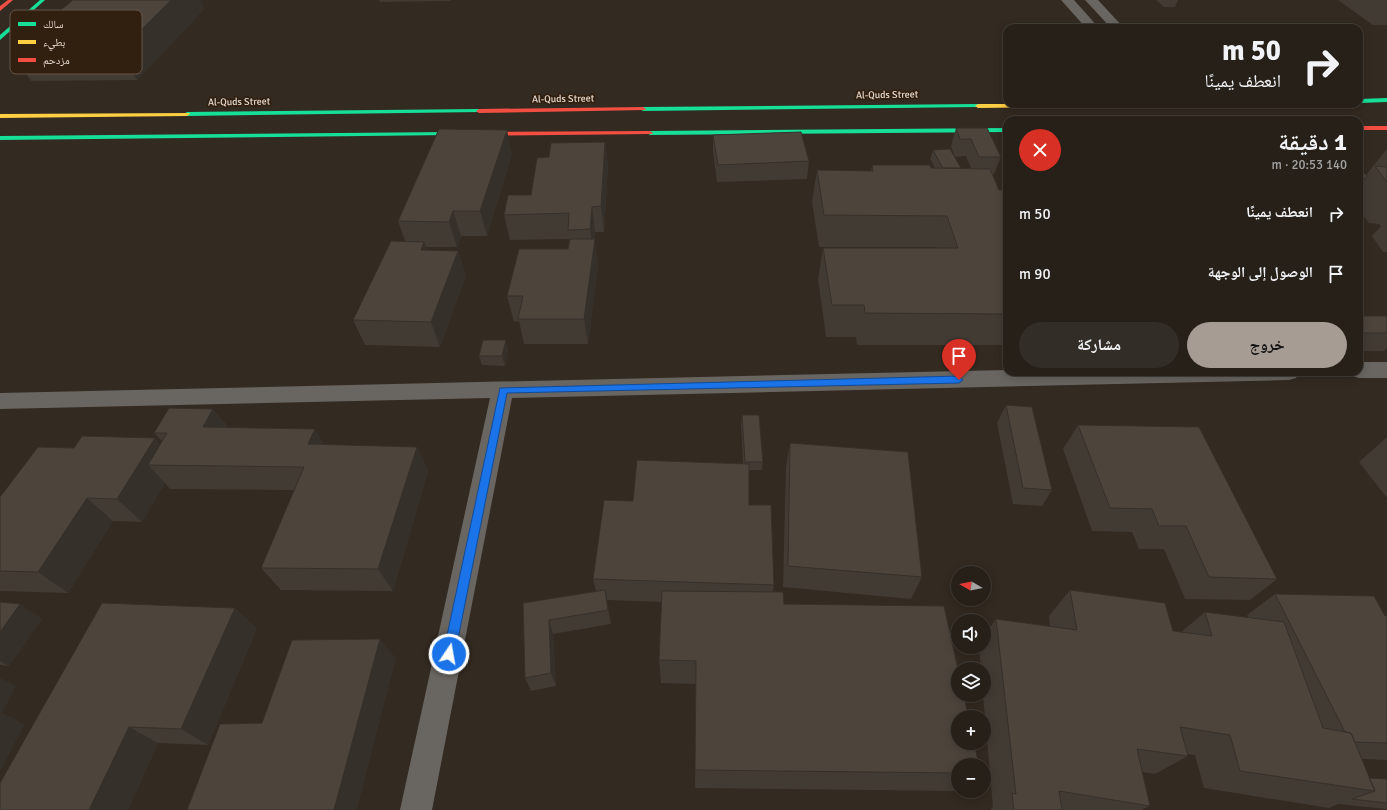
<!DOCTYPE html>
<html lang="ar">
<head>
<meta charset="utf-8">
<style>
	:root { --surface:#262019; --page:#322d26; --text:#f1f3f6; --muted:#a4a3a2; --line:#423e38; --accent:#a79c93 }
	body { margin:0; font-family:Signika,"Noto Naskh Arabic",sans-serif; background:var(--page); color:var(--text); direction:rtl; height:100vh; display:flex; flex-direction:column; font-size:15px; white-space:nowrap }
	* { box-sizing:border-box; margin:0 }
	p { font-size:13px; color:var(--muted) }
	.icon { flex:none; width:22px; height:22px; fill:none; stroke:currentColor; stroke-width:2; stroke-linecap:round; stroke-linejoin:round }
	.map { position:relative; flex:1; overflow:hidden; direction:ltr }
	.details { position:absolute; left:1003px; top:116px; width:360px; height:260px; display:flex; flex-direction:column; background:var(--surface); border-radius:12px; box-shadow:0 2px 10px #0003,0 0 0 1px var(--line); direction:rtl }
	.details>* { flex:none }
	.banner { position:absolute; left:1003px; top:24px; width:360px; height:84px; border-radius:12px; box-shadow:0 2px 10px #0003,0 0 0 1px var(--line); direction:rtl; background:#262019; color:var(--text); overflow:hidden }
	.needle { width:26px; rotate:279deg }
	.controls { position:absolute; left:951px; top:566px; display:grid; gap:8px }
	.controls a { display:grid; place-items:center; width:40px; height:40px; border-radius:50%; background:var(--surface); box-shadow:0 2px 10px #0003,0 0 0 1px var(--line); font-size:20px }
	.pin { position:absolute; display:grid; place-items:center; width:34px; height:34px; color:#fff; margin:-41px -17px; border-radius:50% 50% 50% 0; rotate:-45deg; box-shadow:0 0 4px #0007 }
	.pin .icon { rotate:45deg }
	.me { position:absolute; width:44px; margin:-22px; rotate:12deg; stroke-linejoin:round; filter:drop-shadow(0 0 3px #0008) }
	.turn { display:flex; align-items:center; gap:14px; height:84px; padding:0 16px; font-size:18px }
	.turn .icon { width:52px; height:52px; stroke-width:2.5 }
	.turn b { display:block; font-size:28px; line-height:34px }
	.round { display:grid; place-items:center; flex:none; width:42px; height:42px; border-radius:21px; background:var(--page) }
	.headline { display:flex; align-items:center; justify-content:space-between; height:68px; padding:0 16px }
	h1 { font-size:24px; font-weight:700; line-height:30px }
	.cta { display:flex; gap:8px; margin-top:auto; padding:8px 16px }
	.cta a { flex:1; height:46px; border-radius:24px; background:var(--accent); color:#111; font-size:16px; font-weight:700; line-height:46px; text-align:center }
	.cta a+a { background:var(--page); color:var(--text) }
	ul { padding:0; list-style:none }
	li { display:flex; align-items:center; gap:12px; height:60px; padding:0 16px }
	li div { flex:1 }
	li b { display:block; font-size:15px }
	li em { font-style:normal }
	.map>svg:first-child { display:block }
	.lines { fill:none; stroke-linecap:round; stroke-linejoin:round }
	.street { fill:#696560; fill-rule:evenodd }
	.fast { fill:#16e098; fill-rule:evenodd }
	.slow { fill:#ffcf43; fill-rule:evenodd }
	.jam { fill:#f24e42; fill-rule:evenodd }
	.wall { fill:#423b34 }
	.shaded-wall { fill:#36302a }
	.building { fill:#4d453c; stroke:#36302a }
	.route { fill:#1a73e8; stroke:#114b97 }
	.labels { text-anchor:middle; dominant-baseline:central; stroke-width:3.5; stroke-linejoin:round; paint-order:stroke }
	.far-street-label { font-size:10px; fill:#e6dad0; stroke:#311f0f }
	.key { fill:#311f0f; stroke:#675749; stroke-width:1 }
	.key-label { font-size:11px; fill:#e6dad0 }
</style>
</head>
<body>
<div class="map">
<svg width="1387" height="810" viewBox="0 0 1387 810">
	<rect width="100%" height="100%" fill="#332a21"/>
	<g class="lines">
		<!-- street -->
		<path class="street" d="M 1061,0 L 1074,0 L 1099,28 L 1086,28 Z
			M 1085,0 L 1098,0 L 1124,28 L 1111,28 Z
			M 1359,362 L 1387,362 L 1387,378 L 1359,378 L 1352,376 L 1350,372 L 1359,372 Z
			M 1007,370 L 1007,372 L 1300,372 L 1296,378 L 1289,380 L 512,398 L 432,810 L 400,810 L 490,398 L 0,409 L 0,393 Z"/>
		<!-- fast -->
		<path class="fast" d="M 40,0 L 45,0 L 0,40 L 0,35 Z
			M 1387,98 L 1387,102 L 1359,103 L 1359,99 Z
			M 978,104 L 980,105 L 980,107 L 643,111 L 640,109 L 643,107 Z
			M 479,109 L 481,110 L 481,112 L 187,116 L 184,114 L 187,112 Z
			M 1007,128 L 1007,132 L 650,135 L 647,133 L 650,131 Z
			M 451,132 L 454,134 L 453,135 L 0,140 L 0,136 Z"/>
		<!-- slow -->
		<path class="slow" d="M 1007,104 L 1129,104 L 1126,106 L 978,108 L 975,106 L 978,104 Z
			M 189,113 L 190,114 L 187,116 L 0,118 L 0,114 Z"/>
		<!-- jam -->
		<path class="jam" d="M 8,0 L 13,0 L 0,11 L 0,6 Z
			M 643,107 L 646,109 L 645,110 L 479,113 L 476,111 L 479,109 Z
			M 1359,126 L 1387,126 L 1387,130 L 1359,130 Z
			M 650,131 L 653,133 L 652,134 L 451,136 L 448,134 L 451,132 Z"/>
	</g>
	<!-- wall -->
	<path class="wall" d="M 73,0 L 200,0 L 204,9 L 137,80 L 31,81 L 11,51 Z
		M 379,0 L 451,0 L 450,1 L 380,2 Z
		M 1156,0 L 1178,0 L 1175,7 L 1164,7 Z
		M 1338,0 L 1387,0 L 1387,25 L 1373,25 Z
		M 956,128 L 1001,157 L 994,174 L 992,174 L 999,190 L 1007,190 L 1007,345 L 857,345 L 856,337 L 826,337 L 818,279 L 823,248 L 937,248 L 937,247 L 819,247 L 812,202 L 817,170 L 871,171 L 872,165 L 935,168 L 930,159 L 933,150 L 961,168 L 971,168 L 966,156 L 955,157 L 951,146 Z
		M 713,135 L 809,161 L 807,179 L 717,182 L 713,152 Z
		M 605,142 L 608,167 L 604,232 L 595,232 L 594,239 L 598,264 L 588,344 L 524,344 L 519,321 L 514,322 L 507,296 L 568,249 L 570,242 L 569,239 L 510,240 L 504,215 L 531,195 L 549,157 Z
		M 1386,150 L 1387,150 L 1387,252 L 1383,252 L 1372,236 L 1381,226 L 1379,224 L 1369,223 L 1359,210 L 1359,167 L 1366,175 Z
		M 512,154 L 487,236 L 461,236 L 457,247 L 426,247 L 427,250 L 458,251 L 466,276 L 440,347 L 365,345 L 353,320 L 405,241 L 398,221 Z
		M 1359,313 L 1362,316 L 1387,316 L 1387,348 L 1384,351 L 1359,351 Z
		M 508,349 L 505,366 L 482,365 L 479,356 Z
		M 1006,405 L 1052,490 L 1042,506 L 1013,504 L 997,423 Z
		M 213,409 L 228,427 L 325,445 L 417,447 L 428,471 L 393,591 L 281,590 L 261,568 L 294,490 L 170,489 L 165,483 L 142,522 L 113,521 L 68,593 L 0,591 L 0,497 L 74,448 L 160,444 L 162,441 L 154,433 Z
		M 742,415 L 763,462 L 762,470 L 749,470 L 749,505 L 774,585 L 773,592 L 784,604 L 958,765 L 958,791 L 961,791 L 695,788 L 696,684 L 661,683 L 659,660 L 662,602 L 607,600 L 611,624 L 553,634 L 556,686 L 531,691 L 525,678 L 523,603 L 596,591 L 593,579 L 633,501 L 743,464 L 741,424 Z
		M 1078,425 L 1277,579 L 1250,600 L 1185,599 L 1164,549 L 1139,549 L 1132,532 L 1092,531 L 1063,449 Z
		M 1387,437 L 1387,498 L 1359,462 Z
		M 790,443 L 922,577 L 911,599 L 783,587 L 786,467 Z
		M 1070,590 L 1173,631 L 1181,632 L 1205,612 L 1249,618 L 1247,615 L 1275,594 L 1387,616 L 1387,760 L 1362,759 L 1369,778 L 1387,779 L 1387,809 L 1386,809 L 1338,804 L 1329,808 L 1204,788 L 1195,755 L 1187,754 L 1188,756 L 1155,774 L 1142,772 L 1150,806 L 1141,810 L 990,810 L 993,807 L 983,695 L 984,695 L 984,669 L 981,669 L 979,647 L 984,647 L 984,636 L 996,619 L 1050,626 L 1049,616 Z
		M 0,602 L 20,604 L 42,619 L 9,666 L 0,665 Z
		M 102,603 L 257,628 L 208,745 L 158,743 L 128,810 Z"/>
	<!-- shaded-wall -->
	<path class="shaded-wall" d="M 171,0 L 200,0 L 204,9 L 137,80 L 120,51 Z
		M 507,130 L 512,154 L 487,236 L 480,211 Z
		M 605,142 L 608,167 L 604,232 L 601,206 Z
		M 592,207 L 595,232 L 594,246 L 595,239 L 598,264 L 588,344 L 584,319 L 593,252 L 590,229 Z
		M 453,211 L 461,236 L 457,247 L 449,222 Z
		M 424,242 L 433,267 L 421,250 Z
		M 458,251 L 466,276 L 440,347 L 431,322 Z
		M 506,340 L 508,349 L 505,366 L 502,356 Z
		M 213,409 L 232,433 L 203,427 Z
		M 315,429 L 330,453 L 308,444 Z
		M 155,438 L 177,463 L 148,465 L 165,483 L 142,522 L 117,499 Z
		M 417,447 L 428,471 L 393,591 L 378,569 Z
		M 87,498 L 113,521 L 68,593 L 38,572 Z
		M 605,590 L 608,605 L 611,624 L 608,610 Z
		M 20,604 L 42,619 L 9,666 L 0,661 L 0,632 Z
		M 235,608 L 257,628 L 208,745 L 181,729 Z
		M 549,620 L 553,634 L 556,686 L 551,673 Z
		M 380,639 L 396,658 L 357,810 L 334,810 Z
		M 0,678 L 16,686 L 2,713 L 25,724 L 0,772 Z
		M 129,727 L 158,743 L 128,810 L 89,810 Z"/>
	<!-- building -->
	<path class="building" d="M 73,0 L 171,0 L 120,51 L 11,51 Z
		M 956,128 L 987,128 L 1001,157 L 979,157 L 971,139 L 960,139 Z
		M 439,129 L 507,130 L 480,211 L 453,211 L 449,222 L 398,221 Z
		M 801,132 L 809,161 L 718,165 L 713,135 Z
		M 605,142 L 601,206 L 592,207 L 590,229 L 568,230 L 569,213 L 504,215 L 508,195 L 531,195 L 537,158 L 549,157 L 551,143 Z
		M 950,149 L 961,168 L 943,168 L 933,150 Z
		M 872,165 L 930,165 L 931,168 L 990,169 L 999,190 L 1007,190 L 1007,314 L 865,313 L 864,305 L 832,305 L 823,248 L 958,248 L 947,216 L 824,215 L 817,170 L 873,171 Z
		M 1375,166 L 1387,167 L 1387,182 Z
		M 1359,167 L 1367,176 L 1363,181 L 1359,181 Z
		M 570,239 L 595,239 L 584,319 L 518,319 L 523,296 L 507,296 L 519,249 L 568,249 Z
		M 391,241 L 424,242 L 421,250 L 458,251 L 431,322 L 353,320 Z
		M 1359,313 L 1362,316 L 1387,316 L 1387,333 L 1359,333 Z
		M 483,340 L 506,340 L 502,356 L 479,356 Z
		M 1006,405 L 1032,407 L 1052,490 L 1023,488 Z
		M 169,408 L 213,409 L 203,427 L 315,429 L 308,444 L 417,447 L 378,569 L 261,568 L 304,467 L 148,465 L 167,433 L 154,433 Z
		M 742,415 L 759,415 L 763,462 L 745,462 Z
		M 1078,425 L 1199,427 L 1277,579 L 1209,577 L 1186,526 L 1159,526 L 1152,509 L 1110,508 Z
		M 82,436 L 155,438 L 117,499 L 87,498 L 38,572 L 0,571 L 0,497 L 38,447 L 74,448 Z
		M 790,443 L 908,452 L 922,577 L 788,566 Z
		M 637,460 L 749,464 L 749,505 L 771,505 L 774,585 L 593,579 L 604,500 L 633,501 Z
		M 605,590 L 608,610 L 549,620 L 551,673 L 525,678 L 523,603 Z
		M 1070,590 L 1165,603 L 1173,631 L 1212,636 L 1205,612 L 1284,622 L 1323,728 L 1351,733 L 1375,791 L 1240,771 L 1230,735 L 1180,727 L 1188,756 L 1137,749 L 1150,806 L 1059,791 L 1062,810 L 1014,810 L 1012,793 L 1016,794 L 996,619 L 1077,630 Z
		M 662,591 L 783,592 L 784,604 L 944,606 L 958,669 L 958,695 L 964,695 L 968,717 L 958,717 L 958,743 L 974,743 L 979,765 L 958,765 L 958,773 L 695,770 L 696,661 L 659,660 Z
		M 1275,594 L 1374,596 L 1385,616 L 1387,616 L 1387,743 L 1355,742 L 1351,733 L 1345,732 Z
		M 0,602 L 20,604 L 0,632 Z
		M 102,603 L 235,608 L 181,729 L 129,727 L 89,810 L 0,810 L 0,783 Z
		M 380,639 L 334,810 L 187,810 L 220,724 L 262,723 L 292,640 Z
		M 1369,778 L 1387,779 L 1387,803 L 1352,799 L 1375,791 Z"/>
	<!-- route -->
	<path class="route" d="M 959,376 L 963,380 L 959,383 L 507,393 L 455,654 L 453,659 L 449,660 L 445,659 L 443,654 L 500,388 Z"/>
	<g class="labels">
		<!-- far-street labels -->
		<g class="far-street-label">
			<text transform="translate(887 95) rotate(-1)">Al-Quds Street</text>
			<text transform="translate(563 99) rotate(-1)">Al-Quds Street</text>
			<text transform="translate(239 102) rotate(-1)">Al-Quds Street</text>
		</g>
	</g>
	<!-- legend -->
	<rect x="10" y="10" width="132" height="64" rx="6" class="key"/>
	<rect x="18" y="22" width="18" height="4" fill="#16e098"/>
	<rect x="18" y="40" width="18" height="4" fill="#ffcf43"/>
	<rect x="18" y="58" width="18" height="4" fill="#f24e42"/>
	<g class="key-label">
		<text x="43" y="28">سالك</text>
		<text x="43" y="46">بطيء</text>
		<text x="43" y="64">مزدحم</text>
	</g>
</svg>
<div class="controls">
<a><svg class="needle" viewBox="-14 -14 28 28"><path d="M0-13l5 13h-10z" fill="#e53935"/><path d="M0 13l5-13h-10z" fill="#a4a3a2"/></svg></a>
<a><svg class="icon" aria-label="sound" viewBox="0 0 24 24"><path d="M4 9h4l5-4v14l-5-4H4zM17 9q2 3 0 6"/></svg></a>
<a><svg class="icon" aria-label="layers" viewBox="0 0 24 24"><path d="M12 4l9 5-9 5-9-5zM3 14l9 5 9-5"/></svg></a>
<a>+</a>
<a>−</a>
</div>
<div class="pin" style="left:959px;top:380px;background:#d93025"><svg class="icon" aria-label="arrive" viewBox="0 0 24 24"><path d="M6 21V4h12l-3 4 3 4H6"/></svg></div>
<svg class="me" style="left:449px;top:654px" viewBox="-20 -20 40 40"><circle r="17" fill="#1a73e8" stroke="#fff" stroke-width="3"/><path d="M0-11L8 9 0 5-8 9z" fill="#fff"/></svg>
<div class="banner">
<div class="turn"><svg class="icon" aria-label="right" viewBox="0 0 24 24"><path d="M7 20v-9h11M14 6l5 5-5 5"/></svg><div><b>50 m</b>انعطف يمينًا</div></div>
</div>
<section class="details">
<div class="headline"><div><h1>1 دقيقة</h1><p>140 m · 20:53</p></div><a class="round" style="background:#d93025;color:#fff"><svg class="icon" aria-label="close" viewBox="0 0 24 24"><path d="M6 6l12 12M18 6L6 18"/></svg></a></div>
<ul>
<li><svg class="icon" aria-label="right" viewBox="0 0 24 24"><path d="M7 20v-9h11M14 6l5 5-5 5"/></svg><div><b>انعطف يمينًا</b></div><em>50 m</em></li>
<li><svg class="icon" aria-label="arrive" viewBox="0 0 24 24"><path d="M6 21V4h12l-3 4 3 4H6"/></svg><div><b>الوصول إلى الوجهة</b></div><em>90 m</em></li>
</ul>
<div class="cta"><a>خروج</a><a>مشاركة</a></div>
</section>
</div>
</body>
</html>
